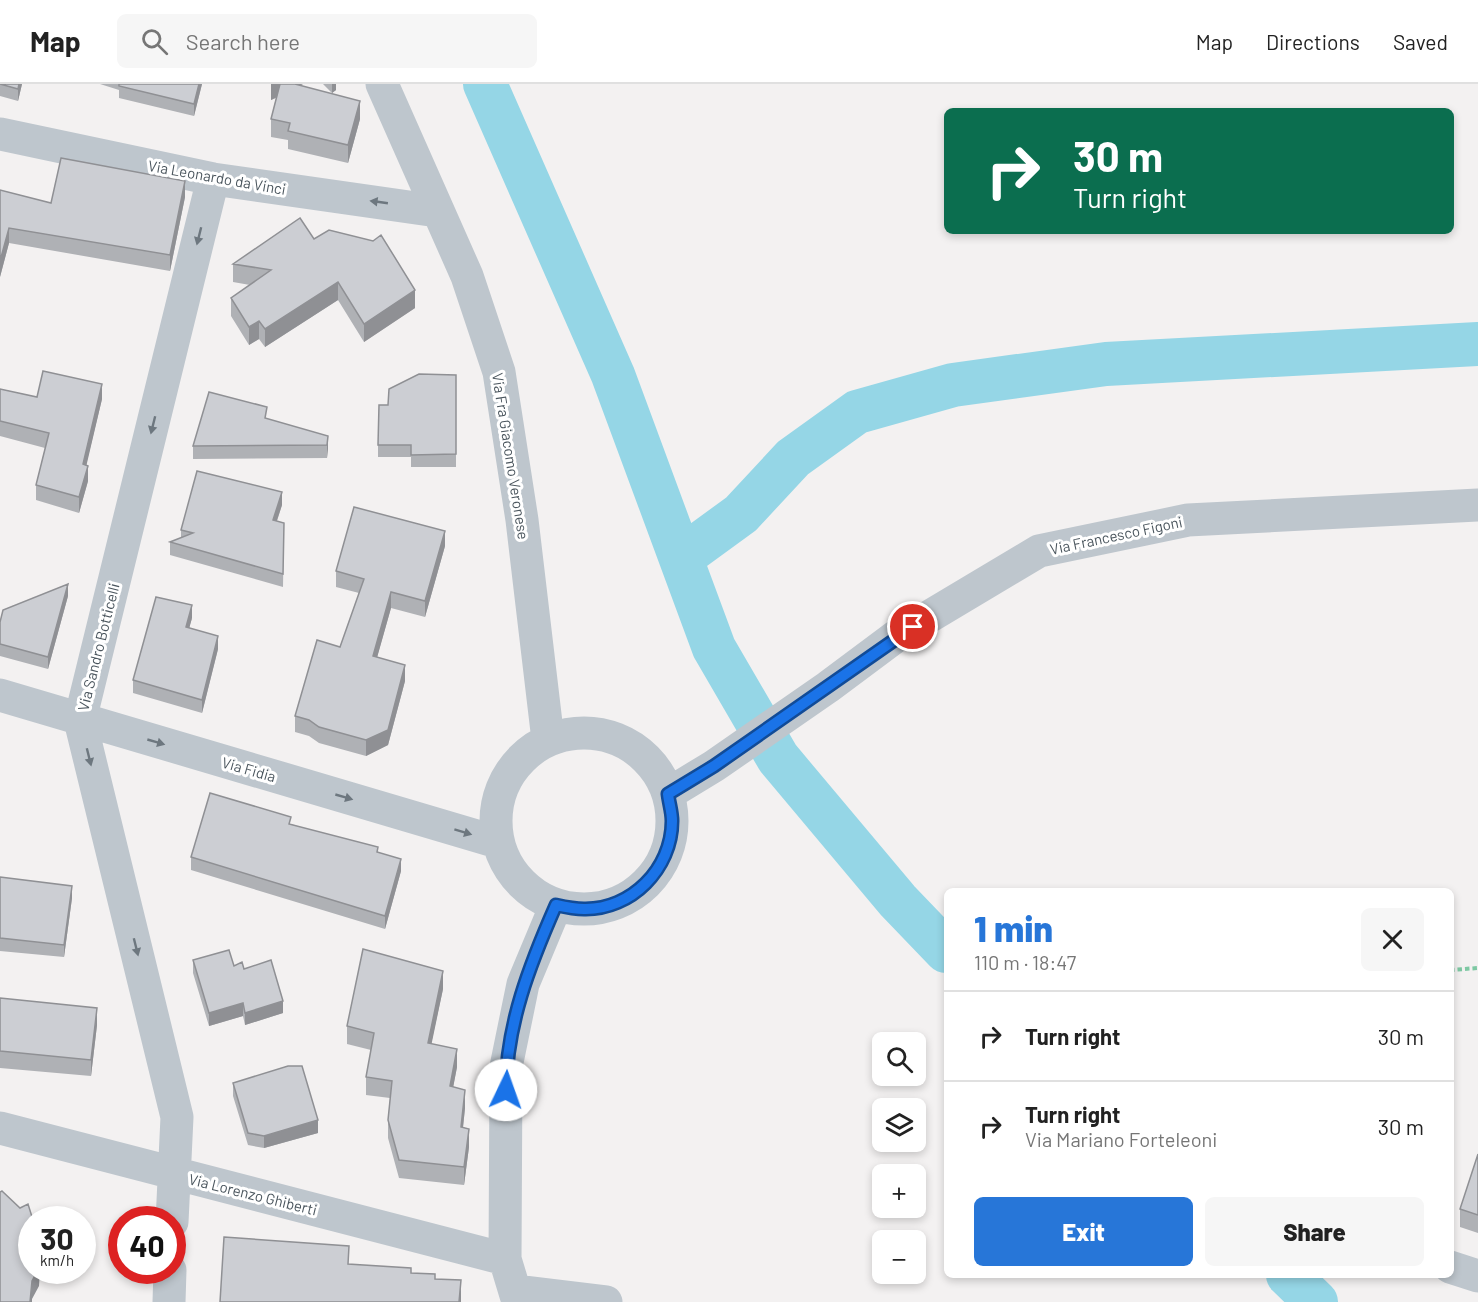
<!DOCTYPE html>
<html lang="en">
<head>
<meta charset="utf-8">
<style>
	:root { --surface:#fff; --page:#f6f6f6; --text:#222; --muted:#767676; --line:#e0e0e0; --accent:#2776d8 }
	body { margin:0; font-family:Barlow,sans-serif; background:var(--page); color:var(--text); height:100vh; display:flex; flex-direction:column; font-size:22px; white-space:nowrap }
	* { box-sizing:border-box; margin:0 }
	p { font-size:20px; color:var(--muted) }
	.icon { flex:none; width:33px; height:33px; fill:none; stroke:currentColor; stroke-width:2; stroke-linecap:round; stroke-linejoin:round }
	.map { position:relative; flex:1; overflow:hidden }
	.details { position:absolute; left:944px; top:804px; width:510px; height:390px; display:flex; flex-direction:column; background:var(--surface); border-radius:9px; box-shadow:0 3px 9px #0003 }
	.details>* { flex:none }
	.guide { position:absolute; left:944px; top:24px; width:510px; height:126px; border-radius:9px; box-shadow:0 3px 9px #0003; background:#0b6e4f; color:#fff; overflow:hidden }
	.fabs { position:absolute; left:872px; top:948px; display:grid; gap:12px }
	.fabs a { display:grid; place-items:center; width:54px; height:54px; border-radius:9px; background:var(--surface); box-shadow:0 3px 9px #0003; font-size:30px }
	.speed { position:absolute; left:18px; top:1122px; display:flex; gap:12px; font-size:30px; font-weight:700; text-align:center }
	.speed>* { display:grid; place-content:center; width:78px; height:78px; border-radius:50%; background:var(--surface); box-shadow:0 3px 9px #0003; line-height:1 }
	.speed small { font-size:15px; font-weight:400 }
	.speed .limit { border:9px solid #d22; background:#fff; color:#111 }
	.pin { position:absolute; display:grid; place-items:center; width:51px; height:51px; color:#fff; margin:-26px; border:3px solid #fff; border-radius:50%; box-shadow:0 2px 6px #0007 }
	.me { position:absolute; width:66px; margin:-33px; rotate:3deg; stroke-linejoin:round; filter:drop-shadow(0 0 4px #0008) }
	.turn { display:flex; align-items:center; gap:21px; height:126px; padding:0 30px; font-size:27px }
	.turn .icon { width:78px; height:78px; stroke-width:2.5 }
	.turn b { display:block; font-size:42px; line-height:51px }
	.round { display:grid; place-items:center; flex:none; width:63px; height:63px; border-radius:9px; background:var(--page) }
	.headline { display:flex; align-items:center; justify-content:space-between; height:102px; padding:0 30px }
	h1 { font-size:36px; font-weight:800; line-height:45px; color:var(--accent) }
	.primary-button { display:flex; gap:12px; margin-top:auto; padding:12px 30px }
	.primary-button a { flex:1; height:69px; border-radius:9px; background:var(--accent); color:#fff; font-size:24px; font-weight:800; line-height:69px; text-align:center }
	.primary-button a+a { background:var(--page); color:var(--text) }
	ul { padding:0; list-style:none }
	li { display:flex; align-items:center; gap:18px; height:90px; padding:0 30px; border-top:2px solid var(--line) }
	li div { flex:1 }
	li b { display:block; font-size:22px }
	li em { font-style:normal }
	header { display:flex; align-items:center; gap:36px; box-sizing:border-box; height:84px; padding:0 30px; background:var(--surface); border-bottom:2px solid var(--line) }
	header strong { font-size:28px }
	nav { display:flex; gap:33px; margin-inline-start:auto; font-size:21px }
	.search { width:420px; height:54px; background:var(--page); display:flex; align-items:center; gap:15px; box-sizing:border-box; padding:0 21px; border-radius:9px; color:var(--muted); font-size:22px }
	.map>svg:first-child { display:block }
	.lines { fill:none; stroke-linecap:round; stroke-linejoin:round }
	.canal { stroke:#95d6e6; stroke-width:44 }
	.path { stroke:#7ec8a3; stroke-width:4; stroke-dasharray:4.5 3; stroke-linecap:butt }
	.minor { stroke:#bec6cd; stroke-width:33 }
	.wall { fill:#afb1b5 }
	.shaded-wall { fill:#8f9094 }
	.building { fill:#ccced3; stroke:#8f9094; stroke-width:1.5 }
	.oneway { fill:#6d777f }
	.route-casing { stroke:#114b97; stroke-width:15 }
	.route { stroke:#1a73e8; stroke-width:10 }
	.labels { text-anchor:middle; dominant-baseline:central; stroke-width:6; stroke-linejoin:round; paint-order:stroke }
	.street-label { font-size:15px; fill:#4a555d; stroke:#fff }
</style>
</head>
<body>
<header>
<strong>Map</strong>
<div class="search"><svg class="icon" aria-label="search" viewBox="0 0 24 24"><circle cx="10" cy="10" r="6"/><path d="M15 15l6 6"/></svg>Search here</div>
<nav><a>Map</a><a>Directions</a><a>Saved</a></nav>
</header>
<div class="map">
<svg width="1478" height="1218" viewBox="0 0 1478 1218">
	<rect width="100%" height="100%" fill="#f3f1f1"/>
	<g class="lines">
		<!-- canal -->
		<path class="canal" d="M 485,0 L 613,291 L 714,564 L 778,674 L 898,817 L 946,867
			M 682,473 L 741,430 L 793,374 L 857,328 L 953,301 L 1106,280 L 1478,260
			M 1288,1191 L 1316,1218"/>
		<!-- path -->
		<path class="path" d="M 1450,886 L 1478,884"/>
		<!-- minor -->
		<path class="minor" d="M 382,0 L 467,192 L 499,288 L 522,436 L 548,656
			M 0,50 L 213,95 L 437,127
			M 0,611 L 497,758
			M496 737a88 88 0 1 1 176 0a88 88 0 1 1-176 0Z
			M 668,710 L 714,682 L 828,603 L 895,553 L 1039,467 L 1188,436 L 1478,421
			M 0,1044 L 505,1175
			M 172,1138 L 177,1033 L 80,636 L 213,95
			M 1450,1183 L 1478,1192
			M 515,1207 L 606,1218
			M 169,1218 L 170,1186
			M 518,1218 L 505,1175 L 506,983 L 523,900 L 556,821"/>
	</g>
	<!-- wall -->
	<path class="wall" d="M 0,0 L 22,0 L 18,17 L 0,12 Z
		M 100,0 L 202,0 L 194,32 L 119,14 L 119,6 Z
		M 271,0 L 303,0 L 300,1 L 360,35 L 348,79 L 288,65 L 288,56 L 271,53 L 271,35 L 276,14 L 271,16 Z
		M 323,0 L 336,0 L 336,6 L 332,9 Z
		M 0,106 L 51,119 L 185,113 L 170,187 L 9,159 L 0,193 Z
		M 314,155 L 415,224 L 364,258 L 338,216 L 265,263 L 259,255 L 249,261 L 231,232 L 231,214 L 250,201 L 233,198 L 233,180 Z
		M 456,291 L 456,383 L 411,383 L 411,373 L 378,373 L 378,361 L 388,321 Z
		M 0,305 L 37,313 L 102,315 L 86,381 L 88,397 L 79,429 L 36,416 L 36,401 L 45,364 L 0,352 Z
		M 328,352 L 327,374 L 193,375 L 193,362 Z
		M 282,421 L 277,437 L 284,439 L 283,503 L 170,471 L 170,458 L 181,454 L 181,446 Z
		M 445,462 L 425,533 L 391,524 L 377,573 L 405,597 L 388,661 L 366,672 L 319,659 L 309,652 L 295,648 L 295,632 L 340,563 L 359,509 L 336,503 L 336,487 Z
		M 68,512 L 48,585 L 0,572 L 0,538 Z
		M 192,534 L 189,544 L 218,565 L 202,629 L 133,609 L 133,596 Z
		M 291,740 L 378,769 L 401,787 L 385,845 L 191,786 L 191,773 Z
		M 0,793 L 72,814 L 64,873 L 0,867 Z
		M 193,876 L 234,882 L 244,885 L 283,929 L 245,941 L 243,932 L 209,942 L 193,889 Z
		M 443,905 L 431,960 L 457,983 L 453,1003 L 465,1024 L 463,1044 L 469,1063 L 464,1101 L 399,1094 L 388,1054 L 388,1036 L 390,1014 L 366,1011 L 366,993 L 371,966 L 347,960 L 347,942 Z
		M 0,914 L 97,941 L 91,992 L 0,984 Z
		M 233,999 L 318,1049 L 264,1064 L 248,1061 L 233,1012 Z
		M 1478,1070 L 1478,1149 L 1460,1143 L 1460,1125 Z"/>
	<!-- shaded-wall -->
	<path class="shaded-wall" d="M 19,0 L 22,0 L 18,17 L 18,5 Z
		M 199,0 L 202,0 L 194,32 L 194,20 Z
		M 271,0 L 303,0 L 271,16 Z
		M 332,0 L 336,0 L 336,6 L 332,9 Z
		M 360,17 L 360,35 L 348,79 L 348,61 Z
		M 185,97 L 185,113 L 170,187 L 170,171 Z
		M 9,144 L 9,159 L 0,193 L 0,177 Z
		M 338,198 L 338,216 L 265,263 L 265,245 Z
		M 415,206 L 415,224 L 364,258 L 364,240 Z
		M 259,237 L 259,255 L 249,261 L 249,243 Z
		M 102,300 L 102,315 L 83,396 L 83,380 Z
		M 328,352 L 328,365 L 327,374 L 327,361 Z
		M 88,382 L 88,397 L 79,429 L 79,413 Z
		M 282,408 L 282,421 L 273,448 L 273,436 Z
		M 445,447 L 445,462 L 425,533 L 425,517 Z
		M 68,500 L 68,512 L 48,585 L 48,573 Z
		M 391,508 L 391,524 L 373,588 L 373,572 Z
		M 192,521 L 192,534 L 186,556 L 186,543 Z
		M 218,552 L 218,565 L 202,629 L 202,616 Z
		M 405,581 L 405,597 L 388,661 L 366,672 L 366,656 Z
		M 401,775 L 401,787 L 385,845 L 385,832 Z
		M 72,802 L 72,814 L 64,873 L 64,861 Z
		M 443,887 L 443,905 L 428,977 L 428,959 Z
		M 283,917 L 283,929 L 245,941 L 245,929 Z
		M 243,919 L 243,932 L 209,942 L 209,929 Z
		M 97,924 L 97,941 L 91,992 L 91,976 Z
		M 457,965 L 457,983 L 450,1020 L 450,1002 Z
		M 465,1006 L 465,1024 L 461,1061 L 461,1043 Z
		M 318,1036 L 318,1049 L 264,1064 L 264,1052 Z
		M 469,1045 L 469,1063 L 464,1101 L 464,1083 Z
		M 38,1186 L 40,1186 L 39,1202 L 32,1215 L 32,1218 L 30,1218 L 32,1197 Z
		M 461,1196 L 461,1218 L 459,1218 Z"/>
	<!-- building -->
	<path class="building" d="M 0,0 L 19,0 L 18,5 Z
		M 119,0 L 199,0 L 194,20 L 119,2 Z
		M 280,0 L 295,0 L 360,17 L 348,61 L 288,47 L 290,39 L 271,35 Z
		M 61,74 L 185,97 L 170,171 L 9,144 L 0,177 L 0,106 L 51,119 Z
		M 300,134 L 314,155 L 329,146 L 373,157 L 381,151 L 415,206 L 364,240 L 338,198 L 265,245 L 259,237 L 249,243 L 231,214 L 271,186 L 233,180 Z
		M 43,287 L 102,300 L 83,380 L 88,382 L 79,413 L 36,401 L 49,349 L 0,337 L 0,305 L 37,313 Z
		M 419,290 L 456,291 L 456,370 L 411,371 L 411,361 L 378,361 L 379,321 L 388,321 L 389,305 Z
		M 209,308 L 267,323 L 265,334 L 328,352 L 327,361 L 193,362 Z
		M 197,387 L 282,408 L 273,436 L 284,439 L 283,490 L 170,458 L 193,449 L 181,446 Z
		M 354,423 L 445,447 L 425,517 L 391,508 L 373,572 L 405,581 L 388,646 L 366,656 L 319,643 L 309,636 L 295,632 L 317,556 L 340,563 L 364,495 L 336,487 Z
		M 68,500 L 48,573 L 0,560 L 0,538 L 3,526 Z
		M 156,513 L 192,521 L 186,543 L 218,552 L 202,616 L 133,596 Z
		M 210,709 L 291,733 L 289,740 L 378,763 L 377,768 L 401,775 L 385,832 L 191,773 Z
		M 0,793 L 72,802 L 64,861 L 0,854 Z
		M 363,865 L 443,887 L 428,959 L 457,965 L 450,1002 L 465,1006 L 461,1043 L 469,1045 L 464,1083 L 399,1076 L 388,1036 L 392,997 L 366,993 L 374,949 L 347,942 Z
		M 229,866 L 234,882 L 242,878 L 244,885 L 271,876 L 283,917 L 245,929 L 243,919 L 209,929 L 193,876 Z
		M 0,914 L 97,924 L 91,976 L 0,967 Z
		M 288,982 L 302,982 L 318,1036 L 264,1052 L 248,1049 L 233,999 Z
		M 1478,1070 L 1478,1131 L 1460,1125 Z
		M 2,1107 L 20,1124 L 28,1120 L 33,1136 L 32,1136 L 32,1186 L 38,1186 L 32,1197 L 30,1218 L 0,1218 L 0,1108 Z
		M 224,1153 L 349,1162 L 348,1180 L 411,1184 L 411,1189 L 435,1190 L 435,1195 L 461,1196 L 459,1218 L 220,1218 Z"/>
	<!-- one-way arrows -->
	<defs><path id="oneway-solid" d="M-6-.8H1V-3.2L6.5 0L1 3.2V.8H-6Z" transform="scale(1.5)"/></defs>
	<g class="oneway">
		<use href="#oneway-solid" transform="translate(379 118) rotate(-172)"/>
		<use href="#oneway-solid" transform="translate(199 152) rotate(104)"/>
		<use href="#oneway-solid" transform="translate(153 341) rotate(104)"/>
		<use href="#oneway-solid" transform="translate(156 658) rotate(16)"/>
		<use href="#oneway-solid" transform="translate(89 673) rotate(76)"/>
		<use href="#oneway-solid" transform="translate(344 713) rotate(16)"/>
		<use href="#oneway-solid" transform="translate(463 748) rotate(17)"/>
		<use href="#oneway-solid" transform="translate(136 863) rotate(76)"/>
	</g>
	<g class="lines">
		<!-- route casing -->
		<g class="route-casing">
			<path id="route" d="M 506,1006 C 506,941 530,880 556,821 C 565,823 575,825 584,825 C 631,826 672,785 672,737 C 672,728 669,719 668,710 L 714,682 L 913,543"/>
		</g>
		<!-- route -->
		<use href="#route" class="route"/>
	</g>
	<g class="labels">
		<!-- street labels -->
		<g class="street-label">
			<text transform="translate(217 93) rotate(10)">Via Leonardo da Vinci</text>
			<text transform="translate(511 372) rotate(81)">Via Fra Giacomo Veronese</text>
			<text transform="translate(1116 451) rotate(-12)">Via Francesco Figoni</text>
			<text transform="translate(98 563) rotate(-76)">Via Sandro Botticelli</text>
			<text transform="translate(249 685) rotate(16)">Via Fidia</text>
			<text transform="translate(253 1110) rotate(14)">Via Lorenzo Ghiberti</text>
		</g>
	</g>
</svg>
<div class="fabs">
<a><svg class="icon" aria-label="search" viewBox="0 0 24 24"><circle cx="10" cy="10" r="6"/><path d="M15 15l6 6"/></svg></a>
<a><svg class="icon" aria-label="layers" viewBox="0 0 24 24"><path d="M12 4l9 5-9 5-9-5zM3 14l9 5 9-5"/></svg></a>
<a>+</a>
<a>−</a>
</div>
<div class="speed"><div>30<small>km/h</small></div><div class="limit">40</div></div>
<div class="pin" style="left:913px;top:543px;background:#d93025"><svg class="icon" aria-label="arrive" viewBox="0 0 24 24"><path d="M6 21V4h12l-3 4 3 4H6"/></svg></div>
<svg class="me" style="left:506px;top:1006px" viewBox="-20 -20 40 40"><circle r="19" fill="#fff"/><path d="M0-13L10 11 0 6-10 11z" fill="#1a73e8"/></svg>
<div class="guide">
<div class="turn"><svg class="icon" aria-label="right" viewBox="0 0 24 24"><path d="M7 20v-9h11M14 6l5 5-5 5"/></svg><div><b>30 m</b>Turn right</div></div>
</div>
<section class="details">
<div class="headline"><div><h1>1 min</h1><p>110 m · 18:47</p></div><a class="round"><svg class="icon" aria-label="close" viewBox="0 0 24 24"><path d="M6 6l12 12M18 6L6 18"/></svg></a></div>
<ul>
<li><svg class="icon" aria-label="right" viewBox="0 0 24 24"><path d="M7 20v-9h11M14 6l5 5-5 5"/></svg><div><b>Turn right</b></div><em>30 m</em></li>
<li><svg class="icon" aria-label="right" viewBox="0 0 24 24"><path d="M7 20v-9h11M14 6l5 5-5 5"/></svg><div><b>Turn right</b><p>Via Mariano Forteleoni</p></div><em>30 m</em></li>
</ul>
<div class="primary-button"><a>Exit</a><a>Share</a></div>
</section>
</div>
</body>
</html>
